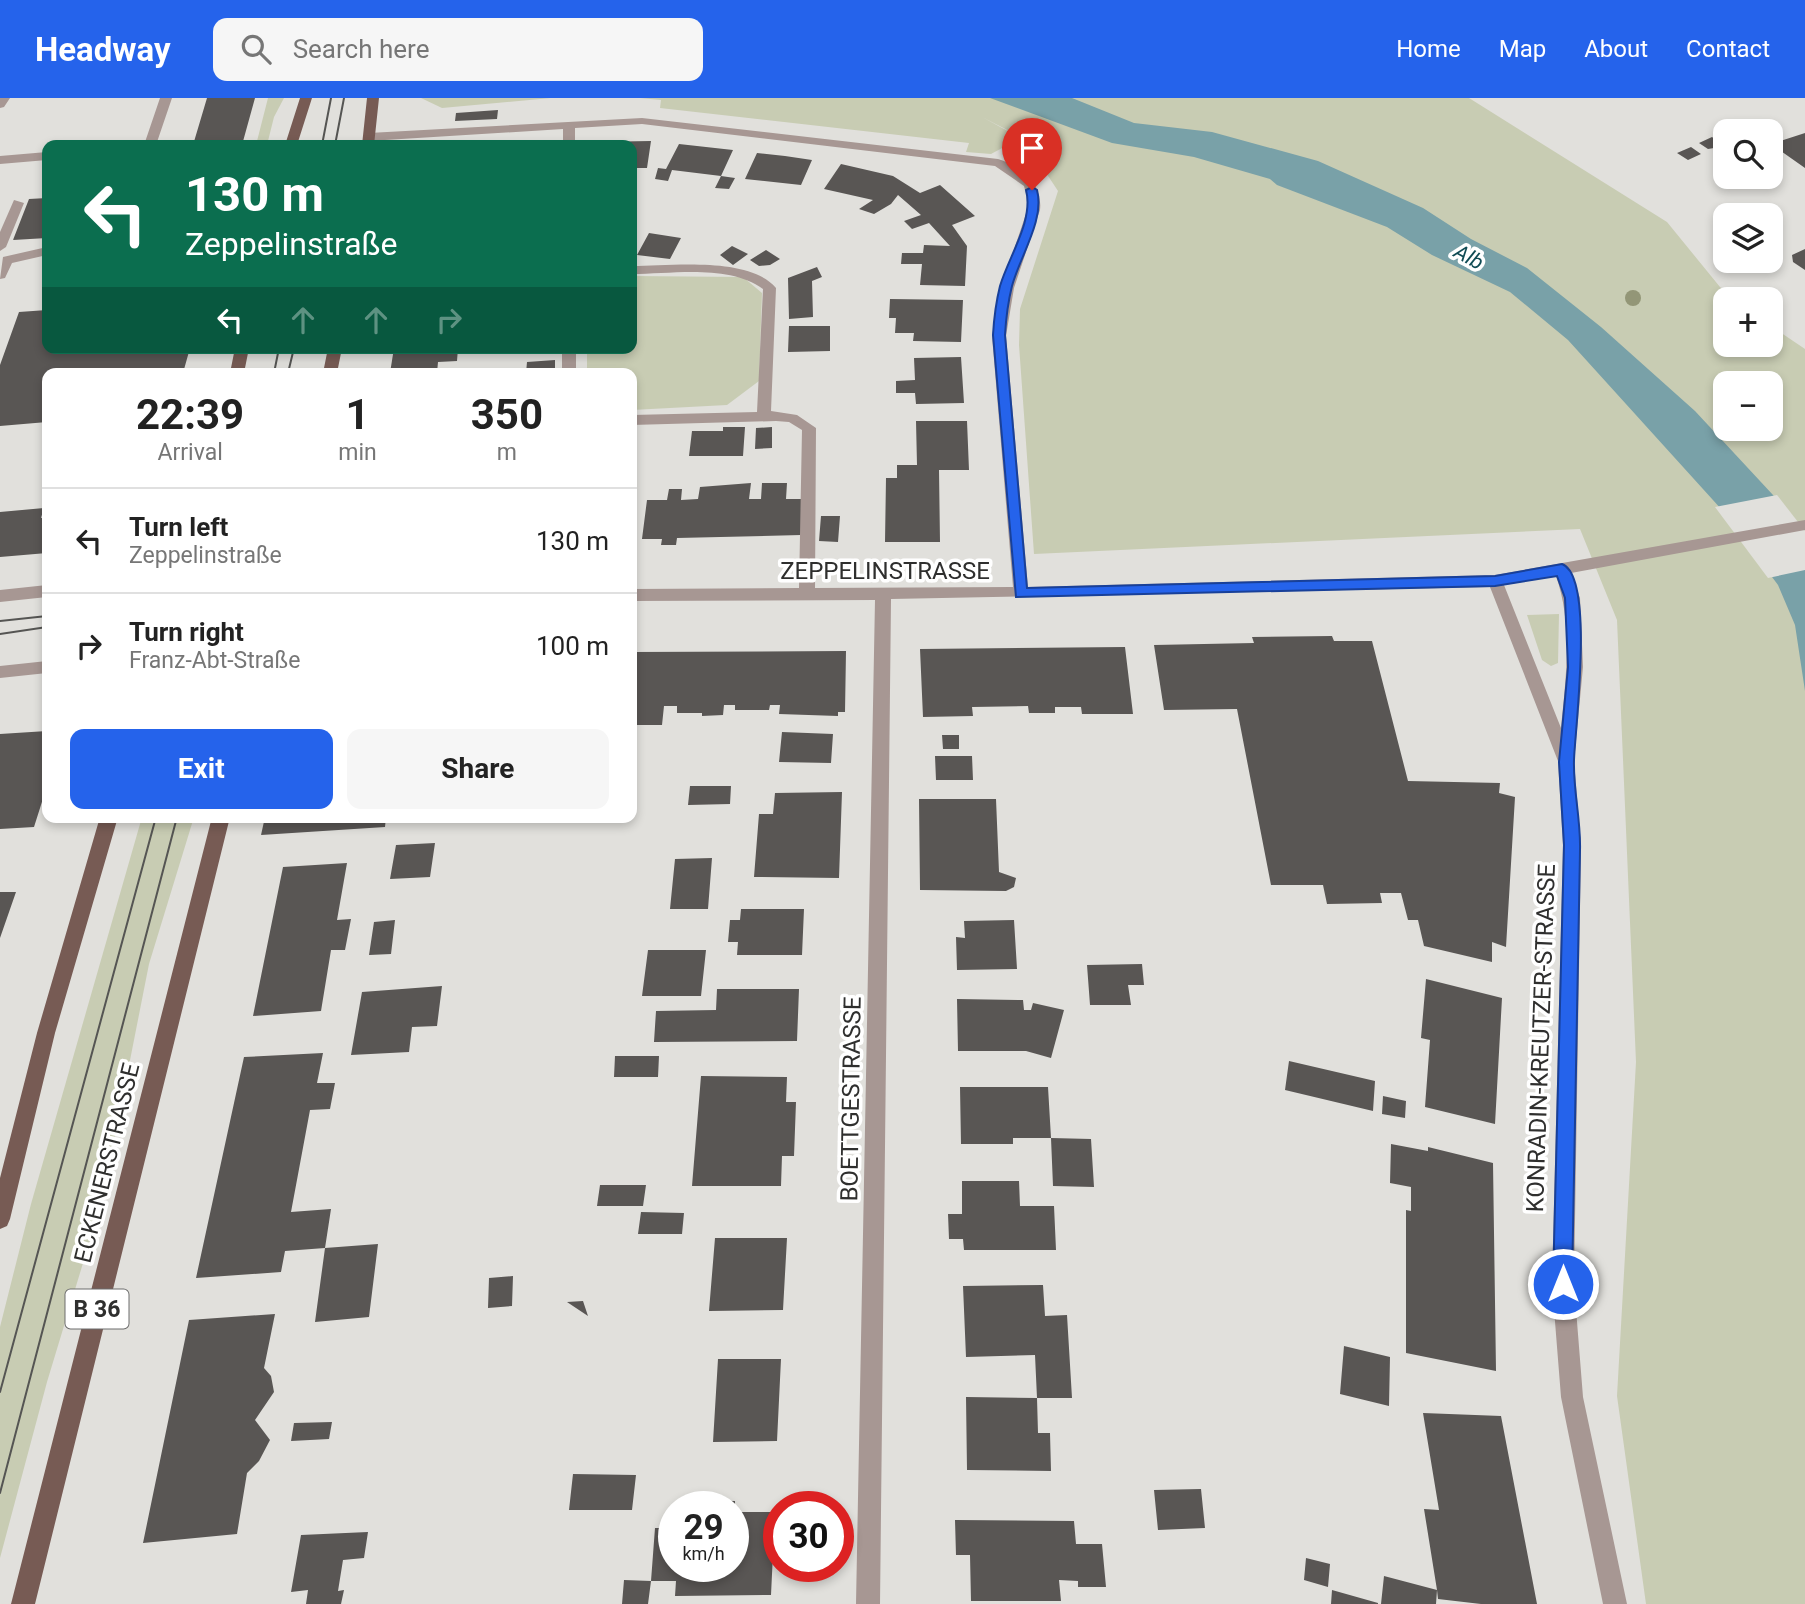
<!DOCTYPE html>
<html lang="en">
<head>
<meta charset="utf-8">
<style>
	:root { --surface:#fff; --page:#f6f6f6; --text:#222; --muted:#767676; --line:#e0e0e0; --accent:#2563eb }
	body { margin:0; font-family:Roboto,sans-serif; background:var(--page); color:var(--text); height:100vh; display:flex; flex-direction:column; font-size:26px; white-space:nowrap }
	* { box-sizing:border-box; margin:0 }
	p { font-size:23px; color:var(--muted) }
	.icon { flex:none; width:38px; height:38px; fill:none; stroke:currentColor; stroke-width:2; stroke-linecap:round; stroke-linejoin:round }
	.map { position:relative; flex:1; overflow:hidden }
	.side { position:absolute; left:42px; top:270px; width:595px; height:455px; display:flex; flex-direction:column; background:var(--surface); border-radius:14px; box-shadow:0 4px 10px #0003 }
	.side>* { flex:none }
	.guide { position:absolute; left:42px; top:42px; width:595px; height:214px; border-radius:14px; box-shadow:0 4px 10px #0003; background:#0b6e4f; color:#fff; overflow:hidden }
	.tools { position:absolute; left:1713px; top:21px; display:grid; gap:14px }
	.tools a { display:grid; place-items:center; width:70px; height:70px; border-radius:14px; background:var(--surface); box-shadow:0 4px 10px #0003; font-size:35px }
	.speed { position:absolute; left:658px; top:1393px; display:flex; gap:14px; font-size:35px; font-weight:700; text-align:center }
	.speed>* { display:grid; place-content:center; width:91px; height:91px; border-radius:50%; background:var(--surface); box-shadow:0 4px 10px #0003; line-height:1 }
	.speed small { font-size:18px; font-weight:400 }
	.speed .limit { border:10px solid #d22; background:#fff; color:#111 }
	.pin { position:absolute; display:grid; place-items:center; width:60px; height:60px; color:#fff; margin:-72px -30px; border-radius:50% 50% 50% 0; rotate:-45deg; box-shadow:0 0 7px #0007 }
	.pin .icon { rotate:45deg }
	.me { position:absolute; width:77px; margin:-38px; rotate:0deg; stroke-linejoin:round; filter:drop-shadow(0 0 5px #0008) }
	.turn { display:flex; align-items:center; gap:24px; height:147px; padding:0 28px; font-size:32px }
	.turn .icon { width:91px; height:91px; stroke-width:2.5 }
	.turn b { display:block; font-size:49px; line-height:60px }
	.lanes { display:flex; align-items:center; height:66px; padding:0 28px; background:#0003; justify-content:center; gap:35px; direction:ltr }
	.lanes .off { opacity:.35 }
	.eta { display:flex; justify-content:space-evenly; align-items:center; height:119px; text-align:center }
	.eta b { font-size:42px; font-weight:700; line-height:49px }
	.action { display:flex; gap:14px; margin-top:auto; padding:14px 28px }
	.action a { flex:1; height:80px; border-radius:14px; background:var(--accent); color:#fff; font-size:28px; font-weight:700; line-height:80px; text-align:center }
	.action a+a { background:var(--page); color:var(--text) }
	ul { padding:0; list-style:none }
	li { display:flex; align-items:center; gap:21px; height:105px; padding:0 28px; border-top:2px solid var(--line) }
	li div { flex:1 }
	li b { display:block; font-size:26px }
	li em { font-style:normal }
	header { display:flex; align-items:center; gap:42px; box-sizing:border-box; height:98px; padding:0 35px; background:var(--accent); color:#fff }
	header strong { font-size:33px }
	nav { display:flex; gap:38px; margin-inline-start:auto; font-size:24px }
	.search { width:490px; height:63px; background:var(--page); display:flex; align-items:center; gap:18px; box-sizing:border-box; padding:0 24px; border-radius:14px; color:var(--muted); font-size:26px }
	.map>svg:first-child { display:block }
	.green { fill:#c8ccb3; fill-rule:evenodd }
	.water { fill:#79a1a8 }
	.pier { fill:#e1e0dc }
	.building { fill:#595654 }
	.lines { fill:none; stroke-linecap:round; stroke-linejoin:round }
	.minor { fill:#a79793; fill-rule:evenodd }
	.major { fill:#775b54; fill-rule:evenodd }
	.tram { stroke:#555553; stroke-width:2 }
	.tree { fill:#939677 }
	.route { fill:#2563eb; stroke:#184099; stroke-width:2 }
	.labels { text-anchor:middle; dominant-baseline:central; stroke-width:7; stroke-linejoin:round; paint-order:stroke }
	.far-water-label { font-size:21px; font-style:italic; fill:#0f4b54; stroke:#fff }
	.shield { fill:#fff; stroke:#6d6d6d; stroke-width:2 }
	.shield-label { font-size:23px; font-weight:bold; fill:#2f2f2e }
	.street-label { font-size:24px; fill:#2f2f2e; stroke:#fff }
</style>
</head>
<body>
<header>
<strong>Headway</strong>
<div class="search"><svg class="icon" aria-label="search" viewBox="0 0 24 24"><circle cx="10" cy="10" r="6"/><path d="M15 15l6 6"/></svg>Search here</div>
<nav><a>Home</a><a>Map</a><a>About</a><a>Contact</a></nav>
</header>
<div class="map">
<svg width="1805" height="1506" viewBox="0 0 1805 1506">
	<rect width="100%" height="100%" fill="#e1e0dc"/>
	<!-- green -->
	<path class="green" d="M 268,0 L 284,0 L 274,19 L 267,47 L 256,47 Z
		M 421,0 L 551,0 L 442,10 Z
		M 640,0 L 1469,0 L 1667,124 L 1720,189 L 1736,201 L 1726,201 L 1726,247 L 1771,247 L 1771,228 L 1805,251 L 1805,1506 L 1646,1506 L 1617,1298 L 1636,964 L 1617,522 L 1580,431 L 1034,456 L 1019,247 L 1020,211 L 1058,93 L 1023,40 L 982,19 L 1021,40 L 991,56 L 966,54 L 969,45 L 660,10 L 661,2 ZM 1726,285 L 1771,285 L 1771,331 L 1726,331 Z
		M 632,178 L 743,179 L 762,195 L 759,283 L 727,307 L 632,312 L 632,275 L 587,275 L 587,250 L 632,250 Z
		M 1559,516 L 1558,565 L 1551,568 L 1542,562 L 1527,517 Z
		M 142,719 L 194,719 L 149,866 L 103,1099 L 47,1284 L 0,1460 L 0,1229 L 31,1106 Z"/>
	<!-- water -->
	<path class="water" d="M 990,0 L 1072,0 L 1134,25 L 1212,34 L 1318,63 L 1423,110 L 1471,141 L 1527,170 L 1601,229 L 1695,313 L 1773,397 L 1805,438 L 1805,593 L 1795,527 L 1778,487 L 1722,412 L 1568,242 L 1510,194 L 1432,157 L 1387,129 L 1277,87 L 1270,81 L 1194,59 L 1112,45 Z"/>
	<!-- pier -->
	<path class="pier" d="M 1777,397 L 1805,433 L 1805,472 L 1768,480 L 1715,409 Z"/>
	<!-- building -->
	<path class="building" d="M 207,0 L 255,0 L 242,47 L 193,47 Z
		M 498,12 L 497,21 L 455,23 L 456,15 Z
		M 1805,35 L 1805,70 L 1771,46 Z
		M 1712,39 L 1720,45 L 1726,48 L 1708,51 L 1699,45 Z
		M 651,43 L 647,70 L 632,70 L 632,47 L 591,47 L 591,44 Z
		M 679,46 L 733,52 L 721,78 L 735,80 L 729,91 L 715,90 L 721,78 L 672,72 L 668,83 L 655,81 L 658,70 L 666,71 Z
		M 1691,49 L 1701,56 L 1688,62 L 1677,55 Z
		M 757,55 L 785,58 L 812,62 L 801,87 L 745,81 Z
		M 841,66 L 893,78 L 920,95 L 940,87 L 975,118 L 952,127 L 967,148 L 965,188 L 920,187 L 922,166 L 901,166 L 902,155 L 923,155 L 924,147 L 950,148 L 929,125 L 912,131 L 904,123 L 921,117 L 898,97 L 891,106 L 874,116 L 859,111 L 873,102 L 824,91 Z
		M 47,100 L 47,140 L 13,142 L 29,101 Z
		M 649,135 L 681,140 L 670,161 L 637,157 Z
		M 732,148 L 748,156 L 733,167 L 720,157 Z
		M 1805,151 L 1805,172 L 1793,164 L 1792,157 Z
		M 766,152 L 780,161 L 770,167 L 759,168 L 750,162 Z
		M 817,169 L 822,179 L 812,183 L 813,219 L 789,221 L 788,180 Z
		M 890,201 L 963,202 L 961,244 L 913,243 L 914,235 L 895,235 L 896,220 L 889,220 Z
		M 47,212 L 47,250 L 190,250 L 183,275 L 47,275 L 47,324 L 0,328 L 0,267 L 19,214 Z
		M 789,228 L 830,228 L 830,253 L 788,254 Z
		M 394,250 L 458,250 L 457,263 L 438,264 L 437,275 L 390,275 Z
		M 961,259 L 964,305 L 916,306 L 915,295 L 896,295 L 896,283 L 915,282 L 914,260 Z
		M 555,262 L 555,275 L 526,275 L 527,264 Z
		M 916,323 L 967,323 L 969,372 L 939,372 L 940,444 L 885,444 L 886,380 L 897,380 L 897,367 L 917,367 Z
		M 723,329 L 745,329 L 743,358 L 689,358 L 692,333 L 723,333 Z
		M 772,329 L 772,350 L 755,351 L 756,330 Z
		M 751,385 L 749,401 L 761,401 L 762,385 L 787,385 L 786,401 L 802,401 L 801,437 L 677,440 L 676,447 L 661,447 L 662,441 L 642,441 L 647,402 L 667,402 L 669,391 L 682,391 L 681,402 L 698,401 L 700,389 Z
		M 44,410 L 41,420 L 47,419 L 47,455 L 0,459 L 0,414 Z
		M 821,418 L 840,418 L 838,444 L 819,443 Z
		M 1332,538 L 1334,543 L 1372,543 L 1408,683 L 1500,685 L 1499,695 L 1515,699 L 1506,849 L 1492,844 L 1492,864 L 1424,848 L 1418,822 L 1408,822 L 1401,795 L 1380,795 L 1382,805 L 1327,806 L 1323,787 L 1271,787 L 1237,611 L 1164,612 L 1154,547 L 1254,545 L 1252,539 Z
		M 1125,549 L 1133,616 L 1082,616 L 1081,609 L 1055,609 L 1055,615 L 1029,615 L 1028,608 L 972,609 L 973,618 L 923,619 L 920,551 Z
		M 846,553 L 845,614 L 838,614 L 838,618 L 779,616 L 780,607 L 770,607 L 769,612 L 735,612 L 735,607 L 724,607 L 723,617 L 702,618 L 702,615 L 677,615 L 677,608 L 664,608 L 662,627 L 632,627 L 632,554 Z
		M 47,633 L 47,688 L 34,729 L 0,731 L 0,636 Z
		M 782,634 L 833,636 L 831,665 L 779,664 Z
		M 942,637 L 959,637 L 959,651 L 943,651 Z
		M 935,658 L 972,658 L 973,682 L 936,682 Z
		M 690,688 L 731,688 L 730,706 L 688,707 Z
		M 842,694 L 839,780 L 754,779 L 759,716 L 773,716 L 775,695 Z
		M 919,701 L 996,701 L 999,774 L 1016,780 L 1014,789 L 1006,793 L 920,792 Z
		M 265,719 L 386,719 L 385,729 L 261,737 Z
		M 435,745 L 430,779 L 390,781 L 396,747 Z
		M 712,760 L 708,811 L 670,811 L 675,761 Z
		M 347,765 L 337,822 L 351,821 L 345,852 L 331,852 L 321,913 L 253,918 L 283,769 Z
		M 0,794 L 16,794 L 0,840 Z
		M 741,811 L 804,811 L 802,857 L 737,857 L 738,844 L 728,844 L 730,822 L 740,822 Z
		M 395,822 L 391,856 L 369,857 L 374,824 Z
		M 1014,822 L 1017,871 L 957,872 L 956,839 L 965,840 L 964,823 Z
		M 648,852 L 706,852 L 701,898 L 642,898 Z
		M 1142,866 L 1144,887 L 1128,887 L 1131,907 L 1090,907 L 1087,867 Z
		M 1426,881 L 1502,900 L 1495,1026 L 1425,1009 L 1430,942 L 1421,940 Z
		M 442,888 L 437,928 L 412,929 L 409,954 L 351,957 L 362,894 Z
		M 717,891 L 799,891 L 797,943 L 654,944 L 656,913 L 716,912 Z
		M 957,901 L 1023,902 L 1024,912 L 1031,912 L 1033,905 L 1064,912 L 1051,960 L 1026,953 L 958,953 Z
		M 323,955 L 317,985 L 335,985 L 330,1011 L 310,1012 L 291,1114 L 331,1111 L 325,1150 L 285,1153 L 281,1174 L 196,1180 L 244,959 Z
		M 615,958 L 659,958 L 658,979 L 614,979 Z
		M 1289,963 L 1375,983 L 1373,1013 L 1285,992 Z
		M 701,978 L 787,979 L 786,1004 L 796,1004 L 794,1058 L 782,1058 L 781,1088 L 692,1088 Z
		M 960,989 L 1048,989 L 1051,1040 L 1091,1041 L 1094,1089 L 1053,1088 L 1051,1040 L 1013,1040 L 1013,1046 L 961,1046 Z
		M 1383,998 L 1406,1003 L 1405,1020 L 1382,1016 Z
		M 1391,1046 L 1428,1053 L 1428,1049 L 1493,1065 L 1496,1273 L 1406,1255 L 1406,1112 L 1411,1113 L 1411,1089 L 1390,1085 Z
		M 962,1083 L 1019,1083 L 1020,1108 L 1054,1108 L 1056,1152 L 964,1152 L 963,1141 L 949,1141 L 948,1116 L 962,1116 Z
		M 600,1087 L 646,1087 L 643,1108 L 597,1108 Z
		M 641,1114 L 684,1115 L 682,1136 L 638,1136 Z
		M 715,1140 L 787,1140 L 783,1212 L 709,1213 Z
		M 378,1146 L 369,1219 L 315,1224 L 325,1150 Z
		M 513,1178 L 512,1208 L 488,1210 L 489,1180 Z
		M 1043,1187 L 1045,1218 L 1067,1217 L 1072,1300 L 1037,1300 L 1035,1257 L 966,1259 L 963,1188 Z
		M 583,1203 L 588,1218 L 567,1204 Z
		M 275,1216 L 264,1270 L 271,1278 L 274,1294 L 255,1322 L 270,1342 L 259,1363 L 247,1375 L 237,1436 L 143,1445 L 189,1222 Z
		M 1344,1248 L 1390,1259 L 1389,1308 L 1340,1296 Z
		M 718,1261 L 781,1261 L 777,1343 L 713,1344 Z
		M 966,1299 L 1037,1300 L 1038,1335 L 1050,1335 L 1051,1373 L 967,1372 Z
		M 1423,1315 L 1501,1318 L 1537,1506 L 1481,1506 L 1438,1501 L 1437,1492 L 1436,1506 L 1381,1506 L 1384,1478 L 1437,1492 L 1424,1411 L 1439,1412 Z
		M 332,1324 L 329,1341 L 291,1343 L 294,1325 Z
		M 573,1376 L 636,1377 L 632,1412 L 569,1412 Z
		M 1201,1391 L 1205,1430 L 1158,1432 L 1154,1392 Z
		M 682,1402 L 735,1403 L 735,1409 L 682,1409 Z
		M 733,1414 L 775,1414 L 771,1497 L 675,1498 L 676,1483 L 651,1483 L 655,1430 L 674,1430 L 674,1468 L 733,1468 Z
		M 955,1422 L 1074,1423 L 1076,1446 L 1102,1446 L 1106,1489 L 1078,1489 L 1078,1483 L 1059,1482 L 1061,1503 L 971,1503 L 970,1457 L 956,1457 Z
		M 368,1434 L 364,1460 L 343,1462 L 338,1493 L 344,1492 L 341,1506 L 306,1506 L 308,1492 L 291,1494 L 301,1437 Z
		M 1306,1460 L 1330,1466 L 1328,1489 L 1304,1482 Z
		M 624,1482 L 651,1483 L 648,1506 L 622,1506 Z
		M 1332,1492 L 1378,1505 L 1378,1506 L 1331,1506 Z"/>
	<g class="lines">
		<!-- minor -->
		<path class="minor" d="M 0,0 L 10,0 L 4,9 L 0,10 Z
			M 160,0 L 172,0 L 156,47 L 144,47 Z
			M 642,20 L 998,61 C 1021,68 1043,86 1040,112 L 1014,190 L 1006,238 L 1028,489 L 1495,477 L 1805,422 L 1805,432 L 1571,475 L 1580,500 L 1583,569 L 1574,664 L 1581,747 L 1574,1186 L 1583,1299 L 1627,1506 L 1603,1506 L 1561,1299 L 1552,1186 L 1563,747 L 1558,663 L 1490,489 L 891,501 L 880,1506 L 856,1506 L 875,502 L 632,503 L 632,491 L 799,490 L 802,332 L 789,324 L 776,323 L 632,327 L 632,317 L 757,314 L 763,191 C 729,166 673,176 632,176 L 632,168 C 671,168 749,158 776,190 L 771,313 L 797,317 L 816,330 L 815,490 L 1013,489 L 992,238 L 1001,190 L 1029,107 L 1024,88 L 995,68 L 642,26 L 575,30 L 575,47 L 563,47 L 563,31 L 369,43 L 363,39 L 369,35 ZM 1556,478 C 1573,526 1566,580 1561,630 L 1504,487 Z
			M 47,54 L 47,62 L 0,66 L 0,58 Z
			M 14,102 L 24,105 L 6,149 L 0,153 L 0,134 Z
			M 47,149 L 47,157 L 12,165 L 5,180 L 0,181 L 3,159 Z
			M 562,250 L 576,250 L 576,275 L 562,275 Z
			M 47,487 L 47,499 L 0,504 L 0,492 Z
			M 47,563 L 47,575 L 0,580 L 0,568 Z"/>
		<!-- major -->
		<path class="major" d="M 300,0 L 312,0 L 297,47 L 285,47 Z
			M 367,0 L 379,0 L 374,47 L 362,47 Z
			M 235,250 L 249,250 L 244,275 L 230,275 Z
			M 328,250 L 342,250 L 337,275 L 323,275 Z
			M 100,719 L 118,719 L 55,935 L 10,1121 L 7,1128 L 0,1131 L 0,1080 L 37,935 Z
			M 212,719 L 230,719 L 35,1506 L 11,1506 Z"/>
		<!-- tram -->
		<path class="tram" d="M 322,47 L 331,0
			M 335,47 L 344,0
			M 274,275 L 279,250
			M 288,275 L 294,250
			M 0,523 L 47,518
			M 0,536 L 47,529
			M 0,1294 L 156,719
			M 0,1395 L 177,719"/>
	</g>
	<!-- trees -->
	<circle class="tree" cx="1633" cy="200" r="8"/>
	<!-- route -->
	<path class="route" d="M 1032,89 L 1037,92 C 1045,122 1020,158 1012,188 C 1008,204 1006,220 1005,237 L 1027,490 L 1495,478 L 1562,466 C 1595,478 1575,631 1574,662 C 1573,692 1581,722 1580,752 C 1578,897 1575,1042 1572,1186 L 1569,1193 L 1563,1196 L 1556,1193 L 1553,1186 L 1564,747 L 1559,664 L 1568,569 L 1565,500 L 1557,478 L 1495,488 L 1016,499 L 993,237 C 994,220 996,204 1000,188 C 1009,158 1034,122 1026,92 Z"/>
	<g class="labels">
		<!-- far-water labels -->
		<g class="far-water-label">
			<text transform="translate(1469 159) rotate(29)">Alb</text>
		</g>
		<!-- shield labels -->
		<rect class="shield" x="65.5" y="1191.5" width="63" height="39" rx="5"/>
		<g class="shield-label">
			<text x="97" y="1211">B 36</text>
		</g>
		<!-- street labels -->
		<g class="street-label">
			<text x="885" y="473">ZEPPELINSTRASSE</text>
			<text transform="translate(1541 940) rotate(-88)">KONRADIN-KREUTZER-STRASSE</text>
			<text transform="translate(851 1001) rotate(-89)">BOETTGESTRASSE</text>
			<text transform="translate(107 1065) rotate(-76)">ECKENERSTRASSE</text>
		</g>
	</g>
</svg>
<div class="tools">
<a><svg class="icon" aria-label="search" viewBox="0 0 24 24"><circle cx="10" cy="10" r="6"/><path d="M15 15l6 6"/></svg></a>
<a><svg class="icon" aria-label="layers" viewBox="0 0 24 24"><path d="M12 4l9 5-9 5-9-5zM3 14l9 5 9-5"/></svg></a>
<a>+</a>
<a>−</a>
</div>
<div class="speed"><div>29<small>km/h</small></div><div class="limit">30</div></div>
<div class="pin" style="left:1032px;top:92px;background:#d93025"><svg class="icon" aria-label="arrive" viewBox="0 0 24 24"><path d="M6 21V4h12l-3 4 3 4H6"/></svg></div>
<svg class="me" style="left:1563px;top:1186px" viewBox="-20 -20 40 40"><circle r="17" fill="#2563eb" stroke="#fff" stroke-width="3"/><path d="M0-11L8 9 0 5-8 9z" fill="#fff"/></svg>
<div class="guide">
<div class="turn"><svg class="icon" aria-label="left" viewBox="0 0 24 24"><path d="M17 20v-9H6M10 6l-5 5 5 5"/></svg><div><b>130 m</b>Zeppelinstraße</div></div>
<div class="lanes"><svg class="icon" aria-label="left" viewBox="0 0 24 24"><path d="M17 20v-9H6M10 6l-5 5 5 5"/></svg><svg class="icon off" aria-label="ahead" viewBox="0 0 24 24"><path d="M12 20V5M6 11l6-6 6 6"/></svg><svg class="icon off" aria-label="ahead" viewBox="0 0 24 24"><path d="M12 20V5M6 11l6-6 6 6"/></svg><svg class="icon off" aria-label="right" viewBox="0 0 24 24"><path d="M7 20v-9h11M14 6l5 5-5 5"/></svg></div>
</div>
<section class="side">
<div class="eta">
<div><b>22:39</b><p>Arrival</p></div>
<div><b>1</b><p>min</p></div>
<div><b>350</b><p>m</p></div>
</div>
<ul>
<li><svg class="icon" aria-label="left" viewBox="0 0 24 24"><path d="M17 20v-9H6M10 6l-5 5 5 5"/></svg><div><b>Turn left</b><p>Zeppelinstraße</p></div><em>130 m</em></li>
<li><svg class="icon" aria-label="right" viewBox="0 0 24 24"><path d="M7 20v-9h11M14 6l5 5-5 5"/></svg><div><b>Turn right</b><p>Franz-Abt-Straße</p></div><em>100 m</em></li>
</ul>
<div class="action"><a>Exit</a><a>Share</a></div>
</section>
</div>
</body>
</html>
